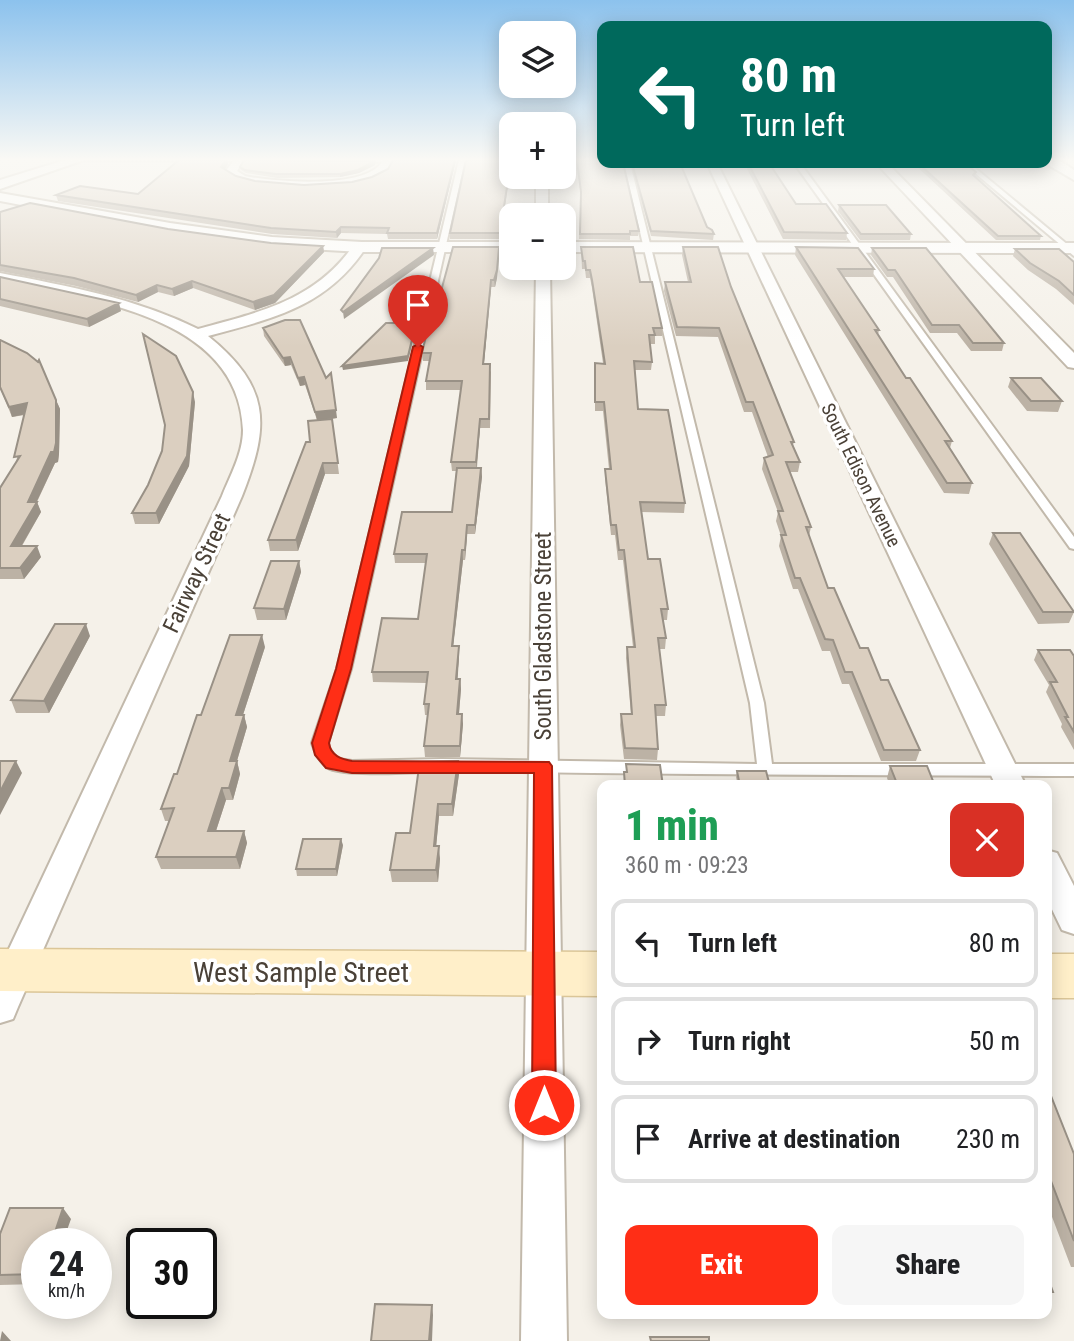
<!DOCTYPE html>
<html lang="en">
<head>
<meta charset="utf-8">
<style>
	:root { --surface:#fff; --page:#f6f6f6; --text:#202124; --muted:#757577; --line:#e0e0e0; --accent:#ff2e16 }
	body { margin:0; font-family:"Roboto Condensed",sans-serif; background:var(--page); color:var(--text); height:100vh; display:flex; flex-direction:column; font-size:26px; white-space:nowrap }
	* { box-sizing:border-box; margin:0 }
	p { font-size:23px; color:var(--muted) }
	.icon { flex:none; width:38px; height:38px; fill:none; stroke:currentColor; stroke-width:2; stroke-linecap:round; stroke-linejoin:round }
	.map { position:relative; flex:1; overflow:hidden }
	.drawer { position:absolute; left:597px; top:780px; width:455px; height:539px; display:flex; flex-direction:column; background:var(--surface); border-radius:14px; box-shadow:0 4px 18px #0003 }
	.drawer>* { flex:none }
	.top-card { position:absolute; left:597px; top:21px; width:455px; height:147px; border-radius:14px; box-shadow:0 4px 18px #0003; background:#00695c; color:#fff; overflow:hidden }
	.tools { position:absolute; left:499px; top:21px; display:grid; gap:14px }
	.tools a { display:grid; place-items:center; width:77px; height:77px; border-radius:14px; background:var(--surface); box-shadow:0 4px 18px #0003; font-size:35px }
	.speed { position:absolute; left:21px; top:1228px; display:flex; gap:14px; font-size:35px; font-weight:700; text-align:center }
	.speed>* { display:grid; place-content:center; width:91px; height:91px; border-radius:50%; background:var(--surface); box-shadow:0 4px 18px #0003; line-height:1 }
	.speed small { font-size:18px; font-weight:400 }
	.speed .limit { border:4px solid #111; border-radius:10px; background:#fff; color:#111 }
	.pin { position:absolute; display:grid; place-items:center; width:60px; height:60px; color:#fff; margin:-72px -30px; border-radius:50% 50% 50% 0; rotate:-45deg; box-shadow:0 0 7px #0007 }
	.pin .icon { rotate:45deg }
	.me { position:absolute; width:77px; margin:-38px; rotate:0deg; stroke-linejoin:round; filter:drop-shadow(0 0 5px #0008) }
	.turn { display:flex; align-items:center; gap:24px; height:147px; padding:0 28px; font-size:32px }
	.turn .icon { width:91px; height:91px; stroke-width:2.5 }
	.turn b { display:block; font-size:49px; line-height:60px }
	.round { display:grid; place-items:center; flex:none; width:74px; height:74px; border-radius:14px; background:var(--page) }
	.head { display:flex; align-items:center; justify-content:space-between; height:119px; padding:0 28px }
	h1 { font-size:42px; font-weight:800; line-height:52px; color:#1e9e55 }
	.button { display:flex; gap:14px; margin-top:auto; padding:14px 28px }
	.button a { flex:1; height:80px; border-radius:14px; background:var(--accent); color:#fff; font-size:28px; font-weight:800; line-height:80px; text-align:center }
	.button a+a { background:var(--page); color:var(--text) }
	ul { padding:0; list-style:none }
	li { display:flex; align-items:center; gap:21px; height:88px; margin:0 14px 10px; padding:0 14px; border:4px solid var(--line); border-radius:14px }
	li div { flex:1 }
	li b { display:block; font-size:26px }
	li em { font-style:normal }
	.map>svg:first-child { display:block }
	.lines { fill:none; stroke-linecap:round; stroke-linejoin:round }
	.service-casing { stroke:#c2b9ab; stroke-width:4 }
	.minor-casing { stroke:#c2b9ab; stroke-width:4 }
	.tertiary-casing { stroke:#c2b9ab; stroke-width:4 }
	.secondary-casing { stroke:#dbc698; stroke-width:3 }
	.service { fill:#fff; fill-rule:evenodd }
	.minor { fill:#fff; fill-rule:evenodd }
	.tertiary { fill:#fff; fill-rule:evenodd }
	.secondary { fill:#ffefc9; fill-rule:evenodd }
	.wall { fill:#bcb2a5 }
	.shaded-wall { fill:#999186 }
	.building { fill:#dbcfc0; stroke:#999186; stroke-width:2 }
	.route { fill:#ff2e16; stroke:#a61e0e; stroke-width:2 }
	.labels { text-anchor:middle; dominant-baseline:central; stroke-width:7; stroke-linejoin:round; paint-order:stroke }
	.far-street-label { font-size:19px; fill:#4a4137; stroke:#fff }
	.street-label { font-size:23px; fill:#4a4137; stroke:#fff }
	.near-street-label { font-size:28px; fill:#4a4137; stroke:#fff }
</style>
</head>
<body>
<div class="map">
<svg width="1074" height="1341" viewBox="0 0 1074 1341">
	<rect width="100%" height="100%" fill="#f5f1e9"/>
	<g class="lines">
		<!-- service casing -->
		<g class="service-casing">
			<path id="service" d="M 73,160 L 391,160 L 388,162 Z
				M 459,160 L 465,160 L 351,669 L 328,743 L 329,749 L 338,759 L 352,761 L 442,759 L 757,764 L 750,703 L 624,163 L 630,163 L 764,703 L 772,764 L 1074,764 L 1074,776 C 872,775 670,775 468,771 C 439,770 351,778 330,769 C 321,764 315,752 312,743 L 337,669 Z
				M 794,163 L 800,163 L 1074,537 L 1074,549 L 1070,548 Z
				M 963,163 L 969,163 L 1074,250 L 1074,256 Z"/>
		</g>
		<!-- minor casing -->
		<g class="minor-casing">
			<path id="minor" d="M 234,160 L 244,160 L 237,171 L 245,176 C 274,182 369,190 383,160 L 393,160 C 391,165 389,171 385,174 C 360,194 248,194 225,172 Z
				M 707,163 L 717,163 L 1026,786 L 996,786 Z
				M 876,163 L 887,163 L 1074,353 L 1074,368 L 1068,367 Z
				M 536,177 L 548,177 L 548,215 L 536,215 Z
				M 360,242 L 367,246 C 327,307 274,318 208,336 C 271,387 270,425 242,496 L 18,1007 L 13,1019 L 0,1023 L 0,968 L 222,496 C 230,476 243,453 243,430 C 239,315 88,299 0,281 L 0,273 C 68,286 135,298 198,329 C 260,312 317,300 355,243 Z
				M 536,268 L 550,268 L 567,1341 L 521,1341 Z
				M 1046,850 L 1057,853 L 1074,886 L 1074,934 L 1062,930 L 1046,897 Z"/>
		</g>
		<!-- tertiary casing -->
		<g class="tertiary-casing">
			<path id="tertiary" d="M 65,160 L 84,160 L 0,189 L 0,180 Z
				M 1046,160 L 1059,160 L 1074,170 L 1074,180 L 1045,163 Z
				M 0,193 L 170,223 L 272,237 L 362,242 L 511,242 L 511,252 L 362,252 L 272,247 L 170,233 L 0,201 Z
				M 564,242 L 1074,243 L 1074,253 L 564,252 Z"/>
		</g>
		<!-- secondary casing -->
		<g class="secondary-casing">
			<path id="secondary" d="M 0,949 L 602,952 L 602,996 L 0,991 Z
				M 1046,954 L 1074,954 L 1074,998 L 1046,998 Z"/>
		</g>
		<!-- service -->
		<use href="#service" class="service"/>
		<!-- minor -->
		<use href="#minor" class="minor"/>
		<!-- tertiary -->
		<use href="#tertiary" class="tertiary"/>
		<!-- secondary -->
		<use href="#secondary" class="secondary"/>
	</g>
	<!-- wall -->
	<path class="wall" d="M 226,160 L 227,160 L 228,164 L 225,169 L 236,176 L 255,181 L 304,185 L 352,182 L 456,160 L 437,239 L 388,239 L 387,234 L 341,233 L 337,238 L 272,234 L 58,201 L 56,195 L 138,194 Z
		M 511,160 L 500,239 L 450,239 L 450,233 Z
		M 573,160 L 602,160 L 639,231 L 638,236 L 630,236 L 630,240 L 579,239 L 581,197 L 577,161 L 573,161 Z
		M 631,163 L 680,163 L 707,227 L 714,234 L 713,240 L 651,236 Z
		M 744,163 L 769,163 L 796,204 L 847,233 L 846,240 L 783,239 Z
		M 913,163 L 965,163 L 974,176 L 1041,236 L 1040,240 L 996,240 Z
		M 972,163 L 986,163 L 981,169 Z
		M 375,165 L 359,173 L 340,177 L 277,178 L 246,173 L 241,170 L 240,167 Z
		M 839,205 L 911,234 L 910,240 L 860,240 L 838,211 Z
		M 0,212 L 168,229 L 271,243 L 323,246 L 324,252 L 275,303 L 255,310 L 193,288 L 174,296 L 158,292 L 138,302 L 76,286 L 0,271 Z
		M 581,247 L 640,282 L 662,328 L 662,336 L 655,336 L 655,344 L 650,344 L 652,362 L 651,370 L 635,370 L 638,409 L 685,503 L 684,513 L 641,512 L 648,559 L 668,609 L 667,620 L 663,620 L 666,638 L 665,649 L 659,649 L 666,705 L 665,716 L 656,716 L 658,749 L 657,760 L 624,759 L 620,725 L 621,714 L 631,714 L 626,658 L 627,647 L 633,647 L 623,560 L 618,560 L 615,535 L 611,535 L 605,478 L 605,469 L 609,469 L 603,411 L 595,411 L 595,363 L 603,363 L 592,288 L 590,278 L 586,278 L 585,269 L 582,269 Z
		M 683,247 L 731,287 L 794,442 L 793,445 L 800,462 L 798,472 L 790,472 L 811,527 L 809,536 L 828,588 L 860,648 L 881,680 L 920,750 L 916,761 L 881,761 L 849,684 L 842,684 L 830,651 L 822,651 L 798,589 L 793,589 L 779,546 L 781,536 L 776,521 L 778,512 L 762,469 L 764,458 L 768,457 L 752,412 L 744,412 L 718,337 L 676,336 L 664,291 L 665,282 L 688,282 L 682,255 Z
		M 796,247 L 874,269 L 873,277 L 844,277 L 879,330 L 878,335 L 906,378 L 952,441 L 950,448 L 972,483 L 969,494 L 944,493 L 795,255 Z
		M 872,248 L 1004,343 L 1002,351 L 971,351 L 957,333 L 930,333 L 893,277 L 887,277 L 871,255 Z
		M 1015,249 L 1074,262 L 1074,305 L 1056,289 L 1028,270 L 1013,256 Z
		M 499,255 L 497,278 L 495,287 L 491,287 L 484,364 L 491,372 L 490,428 L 480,428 L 477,468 L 481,468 L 482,477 L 475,534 L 467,534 L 465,560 L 463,560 L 453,646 L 459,657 L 457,679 L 460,679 L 461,689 L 459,714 L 463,724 L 460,757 L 425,757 L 424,746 L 428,715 L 425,715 L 424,704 L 426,683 L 373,682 L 372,672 L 418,619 L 426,563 L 395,563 L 394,554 L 452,512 L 456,471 L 452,471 L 451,462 L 461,390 L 426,390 L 426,381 L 429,361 L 423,361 L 422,353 L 437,306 Z
		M 0,277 L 121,311 L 89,327 L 0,306 Z
		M 285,320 L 337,418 L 332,419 L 339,474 L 325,474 L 298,551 L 270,551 L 268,540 L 310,442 L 317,420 L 305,385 L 300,386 L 291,365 L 285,366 L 264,336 L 263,328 Z
		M 0,340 L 56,400 L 60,409 L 59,454 L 58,462 L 55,463 L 37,502 L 41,512 L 22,546 L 41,557 L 24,579 L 0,579 L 0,488 L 16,463 L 25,415 L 12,417 L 0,388 Z
		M 1011,378 L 1062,401 L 1058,412 L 1027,411 L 1008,387 Z
		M 195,402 L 189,466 L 159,524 L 135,524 L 132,513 Z
		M 993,533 L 1074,612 L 1069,623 L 1038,624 L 989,544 Z
		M 299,561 L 301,572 L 286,620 L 257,620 L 254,608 Z
		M 90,636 L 49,713 L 16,713 L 11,700 Z
		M 265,647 L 243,715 L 244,715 L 247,727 L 237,761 L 240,774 L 233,800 L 226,800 L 216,831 L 244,831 L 247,843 L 240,869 L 161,869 L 156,857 L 170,821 L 165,821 L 161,809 L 177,774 L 201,715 Z
		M 1038,650 L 1074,656 L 1074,750 L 1061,727 L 1062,724 L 1046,692 L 1049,685 L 1034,660 Z
		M 458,761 L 459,774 L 453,816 L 439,816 L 436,846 L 440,859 L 438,882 L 392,882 L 390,870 L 410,833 Z
		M 890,766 L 935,786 L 890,786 L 887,778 Z
		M 737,771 L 770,786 L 738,786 L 736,777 Z
		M 343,845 L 337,876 L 297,876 L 296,869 Z
		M 1046,1096 L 1074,1154 L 1074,1267 L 1071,1267 L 1046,1201 Z
		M 71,1219 L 37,1244 L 37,1284 L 0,1285 L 0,1234 Z
		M 1046,1273 L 1053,1292 L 1049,1297 L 1046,1297 Z"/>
	<!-- shaded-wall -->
	<path class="shaded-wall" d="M 226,160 L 227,160 L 228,164 L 222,173 L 221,167 Z
		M 455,160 L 456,160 L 437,239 L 437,233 Z
		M 511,160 L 511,165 L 500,239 L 500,233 Z
		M 375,161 L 375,165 L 359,173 L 340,177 L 340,174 Z
		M 341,227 L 341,233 L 337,238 L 336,232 Z
		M 323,246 L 324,252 L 275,303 L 255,310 L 253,302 Z
		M 499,247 L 497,278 L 495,287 L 494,280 Z
		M 433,248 L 434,255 L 344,319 L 343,312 Z
		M 491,280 L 491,287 L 483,372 L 483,364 Z
		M 192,281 L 193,288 L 174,296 L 172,289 Z
		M 157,285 L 158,292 L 138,302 L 136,295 Z
		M 119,303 L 121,311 L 89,327 L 87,319 Z
		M 416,323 L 416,328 L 408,361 L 343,370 L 342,366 Z
		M 290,357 L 291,365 L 285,366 L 283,358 Z
		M 304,377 L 305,385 L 300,386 L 298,378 Z
		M 193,392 L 195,402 L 189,466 L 159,524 L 156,513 Z
		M 56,400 L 60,409 L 59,454 L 58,462 L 55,463 L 36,503 L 37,502 L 41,512 L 15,557 L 11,546 L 28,502 L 51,452 Z
		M 27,403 L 31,413 L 12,417 L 9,407 Z
		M 336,410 L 337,418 L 317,420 L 315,412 Z
		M 480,419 L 480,428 L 476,471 L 476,462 Z
		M 323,463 L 325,474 L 298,551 L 296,540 Z
		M 481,468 L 482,477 L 475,534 L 475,525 Z
		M 467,525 L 467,534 L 465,560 L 465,550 Z
		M 37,546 L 41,557 L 24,579 L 20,568 Z
		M 462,550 L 463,560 L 452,657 L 452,646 Z
		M 299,561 L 301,572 L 286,620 L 284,609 Z
		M 86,624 L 90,636 L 49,713 L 44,701 Z
		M 262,635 L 265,647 L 239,727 L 236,715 Z
		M 459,646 L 459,657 L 457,689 L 456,679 Z
		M 460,679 L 461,689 L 458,724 L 457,714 Z
		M 462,714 L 463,724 L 460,757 L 460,746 Z
		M 244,715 L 247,727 L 233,774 L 230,761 Z
		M 16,761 L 22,773 L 0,815 L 0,792 Z
		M 237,761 L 240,774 L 233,800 L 229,788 Z
		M 458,761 L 459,774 L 453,816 L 452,804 Z
		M 222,788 L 226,800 L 212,843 L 208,831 Z
		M 438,804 L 439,816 L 435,859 L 434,846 Z
		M 244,831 L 247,843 L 240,869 L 236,857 Z
		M 341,839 L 343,845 L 337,876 L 336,869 Z
		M 439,846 L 440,859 L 438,882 L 436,870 Z
		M 63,1208 L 71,1219 L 62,1244 L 51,1244 Z
		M 432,1305 L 433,1315 L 432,1341 L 429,1341 Z
		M 2,1331 L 11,1341 L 0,1341 Z"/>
	<!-- building -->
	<path class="building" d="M 179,160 L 226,160 L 221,167 L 236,176 L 255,181 L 304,185 L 352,182 L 372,177 L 388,169 L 393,160 L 455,160 L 437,233 L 387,233 L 389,228 L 341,227 L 336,232 L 271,228 L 56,195 L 80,186 L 138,194 Z
		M 244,160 L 375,161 L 358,170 L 340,174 L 276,174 L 245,170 L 240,167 Z
		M 466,160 L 511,160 L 500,233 L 450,233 Z
		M 577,160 L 602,160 L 602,163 L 623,163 L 639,231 L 630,231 L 630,234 L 580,234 L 581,192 Z
		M 632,163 L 680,163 L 707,227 L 712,230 L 714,234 L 651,231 Z
		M 748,163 L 769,163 L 796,204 L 826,204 L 847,233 L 784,232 Z
		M 918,163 L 965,163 L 976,172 L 973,175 L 1041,236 L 998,236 Z
		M 30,203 L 168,229 L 271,243 L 323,246 L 274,295 L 253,302 L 192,281 L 172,289 L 157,285 L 136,295 L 74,278 L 0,265 L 0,212 Z
		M 839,205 L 886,205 L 911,234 L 861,234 Z
		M 453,247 L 499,247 L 497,270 L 494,280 L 491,280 L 483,364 L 490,364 L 489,419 L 480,419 L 476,462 L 451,462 L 462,381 L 426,381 L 431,353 L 422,353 L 433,306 L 437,306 Z
		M 581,247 L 633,247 L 640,282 L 652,282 L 662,328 L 653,328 L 655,335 L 649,335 L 652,362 L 634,361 L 638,409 L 668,410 L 685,503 L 640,502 L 648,559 L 660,559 L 668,609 L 661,609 L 666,638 L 658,638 L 666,705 L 655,705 L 658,749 L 625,748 L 621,714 L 632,714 L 627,647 L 635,647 L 624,550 L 619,550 L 616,525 L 611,525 L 605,469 L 611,469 L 604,402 L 595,402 L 595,363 L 605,364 L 592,280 L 590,270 L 586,270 L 585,261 L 583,261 Z
		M 683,247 L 718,247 L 731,287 L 794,442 L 791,442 L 800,462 L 786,462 L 811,527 L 806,527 L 828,588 L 834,588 L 860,648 L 868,648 L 881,680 L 888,680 L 920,750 L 884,750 L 852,672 L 845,672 L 833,640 L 825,639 L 800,578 L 795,578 L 781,535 L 786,535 L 778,511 L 783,511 L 764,458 L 773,455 L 753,402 L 746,402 L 719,328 L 677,327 L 665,282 L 691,282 Z
		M 796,247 L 858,248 L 874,269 L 838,269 L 879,330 L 875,330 L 906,378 L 910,378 L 952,441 L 945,441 L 972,483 L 947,483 Z
		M 382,248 L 433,248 L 343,312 L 341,310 L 379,258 Z
		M 872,248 L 926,248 L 1004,343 L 973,343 L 959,325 L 932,325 L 895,270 L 888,270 Z
		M 1015,249 L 1059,249 L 1074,262 L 1074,295 L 1059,281 L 1030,263 Z
		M 0,277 L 119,303 L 87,319 L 0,299 Z
		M 285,320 L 300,320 L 326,378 L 331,373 L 336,410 L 315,412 L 304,377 L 298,378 L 290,357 L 283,358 L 263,328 Z
		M 386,323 L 416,323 L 408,356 L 342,366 Z
		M 143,334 L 176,356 L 193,392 L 187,456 L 156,513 L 132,513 L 148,485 L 162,451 L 165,425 Z
		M 0,340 L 27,353 L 38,362 L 39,360 L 56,400 L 56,443 L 54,452 L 51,452 L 28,502 L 37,502 L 11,546 L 37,546 L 20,568 L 0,568 L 0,488 L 20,456 L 14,457 L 27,403 L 9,407 L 0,387 Z
		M 1011,378 L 1041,378 L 1062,401 L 1031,401 Z
		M 332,419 L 338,463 L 323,463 L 296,540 L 268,540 L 306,442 L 310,442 L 308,421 Z
		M 457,468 L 481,468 L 475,525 L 467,525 L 465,550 L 462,550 L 452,646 L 459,646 L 456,679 L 460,679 L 457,714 L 462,714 L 460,746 L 424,746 L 429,704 L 424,704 L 428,672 L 372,672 L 382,618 L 418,619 L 427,554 L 394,554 L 402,512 L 452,512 Z
		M 993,533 L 1020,533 L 1074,612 L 1043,612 Z
		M 271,561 L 299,561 L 284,609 L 254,608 Z
		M 55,624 L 86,624 L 44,701 L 11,700 Z
		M 230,635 L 262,635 L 236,715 L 244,715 L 230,761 L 237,761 L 229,788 L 222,788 L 208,831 L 244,831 L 236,857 L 156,857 L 174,808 L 161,809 L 174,774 L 177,774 L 197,715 L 201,715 Z
		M 1038,650 L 1070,650 L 1074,656 L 1074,732 L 1065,717 L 1068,717 L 1050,682 L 1057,682 Z
		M 0,761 L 16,761 L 0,792 Z
		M 458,761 L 452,804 L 438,804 L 434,846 L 439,846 L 436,870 L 390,870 L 396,833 L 410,833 L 419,767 L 422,762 Z
		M 626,764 L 660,765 L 663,786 L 625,786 L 624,772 L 627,772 Z
		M 890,766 L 927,766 L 935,786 L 898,786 Z
		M 737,771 L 766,771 L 770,786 L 740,786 Z
		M 303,839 L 341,839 L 336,869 L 296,869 Z
		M 1046,1096 L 1051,1096 L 1074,1154 L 1074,1241 L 1046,1168 Z
		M 10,1208 L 63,1208 L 51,1244 L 37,1244 L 37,1274 L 0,1275 L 0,1234 Z
		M 1046,1273 L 1053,1292 L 1046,1292 Z
		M 375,1304 L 432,1305 L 429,1341 L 371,1341 Z
		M 650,1337 L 709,1337 L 709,1341 L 651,1341 Z"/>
	<!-- sky -->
	<linearGradient id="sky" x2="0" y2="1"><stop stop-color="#8cc2ed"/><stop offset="0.46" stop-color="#faf9f5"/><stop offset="1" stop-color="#faf9f5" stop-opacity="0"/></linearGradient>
	<rect width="1074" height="347" fill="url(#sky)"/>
	<!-- route -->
	<path class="route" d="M 418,344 L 423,347 L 351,669 L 329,743 C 331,756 341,759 352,761 L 549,762 L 552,766 L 556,1105 L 553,1113 L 544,1116 L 536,1113 L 532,1105 L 534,773 L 352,773 L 326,768 L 315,755 L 312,743 L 336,669 L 413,347 Z"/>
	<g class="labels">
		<!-- far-street labels -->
		<g class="far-street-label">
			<text transform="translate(861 475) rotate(64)">South Edison Avenue</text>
		</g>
		<!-- street labels -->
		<g class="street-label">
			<text transform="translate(197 573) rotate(-65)">Fairway Street</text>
			<text transform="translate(543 636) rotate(-90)">South Gladstone Street</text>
		</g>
		<!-- near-street labels -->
		<g class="near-street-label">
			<text x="301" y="972">West Sample Street</text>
		</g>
	</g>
</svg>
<div class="tools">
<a><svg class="icon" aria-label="layers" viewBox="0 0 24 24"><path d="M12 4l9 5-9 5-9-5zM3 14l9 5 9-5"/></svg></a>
<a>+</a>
<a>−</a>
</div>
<div class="speed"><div>24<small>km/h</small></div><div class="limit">30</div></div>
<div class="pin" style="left:418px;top:347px;background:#d93025"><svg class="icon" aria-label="arrive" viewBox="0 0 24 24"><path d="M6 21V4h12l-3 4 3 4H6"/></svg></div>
<svg class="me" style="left:544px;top:1105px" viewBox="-20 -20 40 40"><circle r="17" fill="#ff2e16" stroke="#fff" stroke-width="3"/><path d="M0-11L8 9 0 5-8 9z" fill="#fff"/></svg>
<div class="top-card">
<div class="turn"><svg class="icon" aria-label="left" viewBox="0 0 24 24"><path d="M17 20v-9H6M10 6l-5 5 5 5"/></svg><div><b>80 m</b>Turn left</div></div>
</div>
<section class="drawer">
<div class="head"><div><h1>1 min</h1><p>360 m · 09:23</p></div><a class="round" style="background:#d93025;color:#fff"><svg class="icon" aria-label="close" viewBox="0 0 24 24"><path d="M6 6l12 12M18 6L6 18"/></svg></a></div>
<ul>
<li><svg class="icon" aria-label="left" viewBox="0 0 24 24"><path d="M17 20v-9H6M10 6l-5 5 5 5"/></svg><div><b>Turn left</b></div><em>80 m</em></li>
<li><svg class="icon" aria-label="right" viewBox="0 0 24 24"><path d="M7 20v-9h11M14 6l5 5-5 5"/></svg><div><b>Turn right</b></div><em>50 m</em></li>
<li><svg class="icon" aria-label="arrive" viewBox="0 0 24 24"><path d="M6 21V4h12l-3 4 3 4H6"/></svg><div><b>Arrive at destination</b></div><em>230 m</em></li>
</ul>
<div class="button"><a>Exit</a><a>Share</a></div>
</section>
</div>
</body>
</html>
